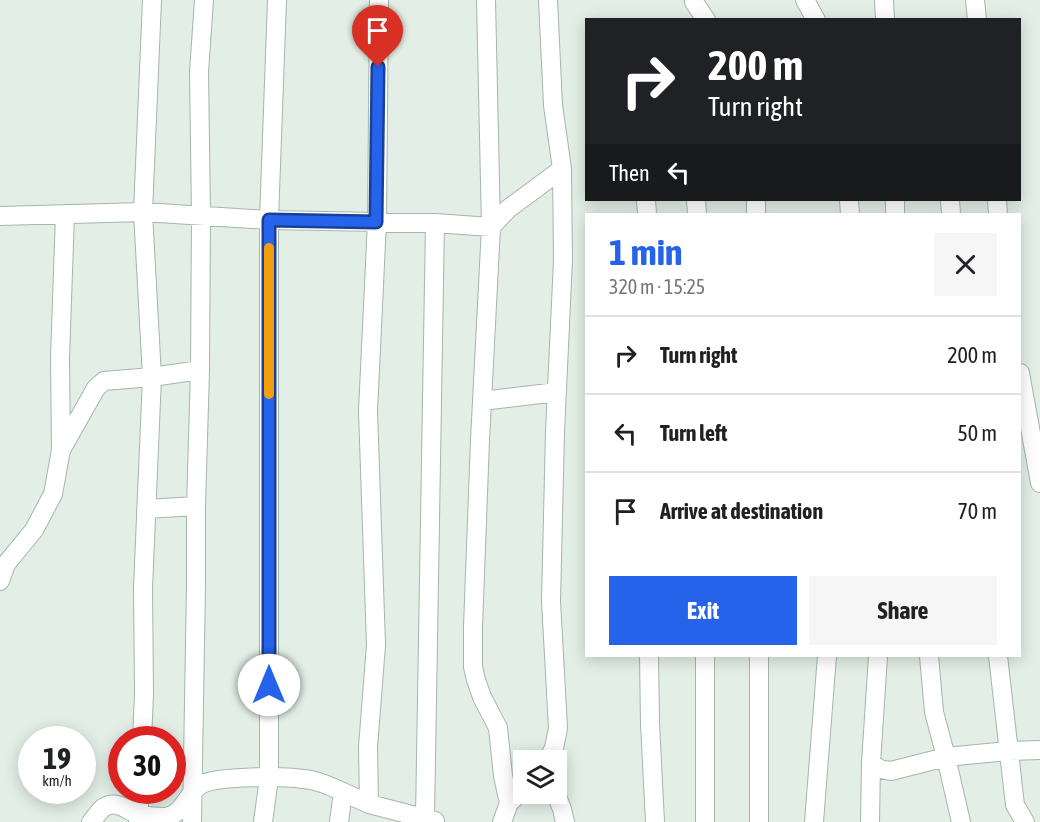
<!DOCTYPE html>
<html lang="en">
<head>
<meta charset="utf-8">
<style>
	:root { --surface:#fff; --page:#f6f6f6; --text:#202124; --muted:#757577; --line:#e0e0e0; --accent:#2563eb }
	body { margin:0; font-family:"Asap Condensed",sans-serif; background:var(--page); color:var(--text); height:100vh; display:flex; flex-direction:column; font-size:22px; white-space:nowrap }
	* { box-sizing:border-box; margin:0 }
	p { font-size:20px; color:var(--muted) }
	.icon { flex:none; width:33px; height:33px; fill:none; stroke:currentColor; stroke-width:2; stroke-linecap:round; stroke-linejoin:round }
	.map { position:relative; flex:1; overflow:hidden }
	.side { position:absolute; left:585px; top:213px; width:436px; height:444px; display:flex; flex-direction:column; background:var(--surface); border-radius:0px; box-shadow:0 3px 15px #0003 }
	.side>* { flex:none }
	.top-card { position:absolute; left:585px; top:18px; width:436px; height:183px; border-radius:0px; box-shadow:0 3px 15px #0003; background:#202124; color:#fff; overflow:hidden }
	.buttons { position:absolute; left:513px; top:750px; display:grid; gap:12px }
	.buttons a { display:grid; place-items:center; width:54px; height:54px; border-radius:0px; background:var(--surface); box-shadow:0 3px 15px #0003; font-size:30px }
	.speed { position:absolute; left:18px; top:726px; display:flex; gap:12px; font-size:30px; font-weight:700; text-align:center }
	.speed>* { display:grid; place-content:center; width:78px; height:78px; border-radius:50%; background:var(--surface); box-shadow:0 3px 15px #0003; line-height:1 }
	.speed small { font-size:15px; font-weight:400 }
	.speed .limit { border:9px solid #d22; background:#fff; color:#111 }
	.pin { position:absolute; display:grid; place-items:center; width:51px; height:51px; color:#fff; margin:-62px -26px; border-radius:50% 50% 50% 0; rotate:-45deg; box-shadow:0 0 6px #0007 }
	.pin .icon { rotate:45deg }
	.me { position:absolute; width:66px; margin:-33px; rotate:0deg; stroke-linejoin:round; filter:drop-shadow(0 0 4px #0008) }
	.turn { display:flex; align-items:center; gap:21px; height:126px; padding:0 24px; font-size:27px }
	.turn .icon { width:78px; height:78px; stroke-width:2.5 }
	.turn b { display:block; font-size:42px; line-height:51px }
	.then { display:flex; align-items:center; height:57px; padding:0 24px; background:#0003; gap:12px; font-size:22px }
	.round { display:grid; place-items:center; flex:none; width:63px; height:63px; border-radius:0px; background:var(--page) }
	.head { display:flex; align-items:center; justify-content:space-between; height:102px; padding:0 24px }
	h1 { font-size:36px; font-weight:700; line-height:45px; color:var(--accent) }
	.cta { display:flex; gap:12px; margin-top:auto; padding:12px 24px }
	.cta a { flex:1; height:69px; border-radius:0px; background:var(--accent); color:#fff; font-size:24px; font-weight:700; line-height:69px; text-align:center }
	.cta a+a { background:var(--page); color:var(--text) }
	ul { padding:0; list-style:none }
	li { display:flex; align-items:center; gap:18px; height:78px; padding:0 24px; border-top:2px solid var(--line) }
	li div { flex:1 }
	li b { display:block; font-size:22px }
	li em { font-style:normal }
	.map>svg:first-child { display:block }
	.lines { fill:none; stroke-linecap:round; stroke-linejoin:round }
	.minor-casing { stroke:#a4b6ad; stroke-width:20 }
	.minor { stroke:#fff; stroke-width:18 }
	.route-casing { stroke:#184099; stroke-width:15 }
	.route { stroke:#2563eb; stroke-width:10 }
	.slow { stroke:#f59e0b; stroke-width:10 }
</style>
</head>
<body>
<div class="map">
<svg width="1040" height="822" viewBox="0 0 1040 822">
	<rect width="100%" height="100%" fill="#e2eee6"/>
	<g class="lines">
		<!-- minor casing -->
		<g class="minor-casing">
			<path id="minor" d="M 486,0 L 491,227 L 480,440 L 473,627 L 473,667 L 476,680 L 482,697 L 498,728 L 503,776 L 509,803
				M 805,0 L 816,20
				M 884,0 L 885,20
				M 975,0 L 977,20
				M 694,2 L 706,20
				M 646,200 L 647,214
				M 696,200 L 697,214
				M 849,200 L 850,214
				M 895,200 L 895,214
				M 950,200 L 951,214
				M 997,200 L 998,214
				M 756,214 L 756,200
				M 0,216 L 143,212 L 269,220 L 435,223 L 491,227 L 508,209 L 562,169 L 553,105 L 548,0
				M 1020,373 L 1040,483
				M 482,401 L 557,392
				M 61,449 L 60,358 L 65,214
				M 146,509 L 196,506
				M 0,581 L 6,564 L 34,530 L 53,494 L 61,450 L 96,388 L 104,381 L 152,377 L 200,370
				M 649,656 L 650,723 L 655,822
				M 929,656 L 934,712 L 946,757 L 1008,751 L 1040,750
				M 998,656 L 1015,805 L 1025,822
				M 142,740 L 144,694 L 143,588 L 152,377 L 143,212 L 152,0
				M 548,760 L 554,748 L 558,728 L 551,601 L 555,432 L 563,260 L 562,169
				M 871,763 L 880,769 L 891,771 L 946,757 L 961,822
				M 343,792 L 369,804 L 435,821
				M 556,794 L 562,809 L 565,822
				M 369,804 L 368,747 L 376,645 L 368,411 L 377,222 L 379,0
				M 425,818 L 435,223
				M 91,822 C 95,818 99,811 103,808 C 116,799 126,810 137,814 C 145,816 157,817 165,817 C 184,815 187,792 202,784 C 219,776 283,776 303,779 C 317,780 330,786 343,792 L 339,822
				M 138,822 L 140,790
				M 192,822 L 196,584 L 196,506 L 200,370 L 201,215 L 199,72 L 204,0
				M 263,822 L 269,778 L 269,220 L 277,0
				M 502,822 L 509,803 L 524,789
				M 705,822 L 705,656
				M 759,822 L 759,656
				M 814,822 L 827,656
				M 870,822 L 871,763 L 878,656"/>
		</g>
		<!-- minor -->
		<use href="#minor" class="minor"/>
	</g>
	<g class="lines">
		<!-- route casing -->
		<g class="route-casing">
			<path id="route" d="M 269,685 L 269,220 L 376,222 L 378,67"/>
		</g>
		<!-- route -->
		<use href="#route" class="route"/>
		<!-- slow -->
		<path class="slow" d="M 269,248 L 269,394"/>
	</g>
</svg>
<div class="buttons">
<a><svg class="icon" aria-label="layers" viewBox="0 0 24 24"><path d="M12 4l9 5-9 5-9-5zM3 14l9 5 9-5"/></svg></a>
</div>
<div class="speed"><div>19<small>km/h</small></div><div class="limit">30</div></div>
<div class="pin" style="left:378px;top:67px;background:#d93025"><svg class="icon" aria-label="arrive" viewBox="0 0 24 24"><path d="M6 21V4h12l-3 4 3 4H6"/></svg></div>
<svg class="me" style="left:269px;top:685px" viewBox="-20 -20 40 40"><circle r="19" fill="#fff"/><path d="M0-13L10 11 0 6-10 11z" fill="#2563eb"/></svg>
<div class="top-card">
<div class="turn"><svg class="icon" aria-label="right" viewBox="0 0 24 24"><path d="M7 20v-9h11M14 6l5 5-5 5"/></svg><div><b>200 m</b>Turn right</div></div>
<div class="then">Then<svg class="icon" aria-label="left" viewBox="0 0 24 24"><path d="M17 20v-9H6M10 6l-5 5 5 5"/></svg></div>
</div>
<section class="side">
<div class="head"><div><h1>1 min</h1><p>320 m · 15:25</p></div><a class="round"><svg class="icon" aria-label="close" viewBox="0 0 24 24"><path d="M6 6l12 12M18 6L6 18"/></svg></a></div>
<ul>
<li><svg class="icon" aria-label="right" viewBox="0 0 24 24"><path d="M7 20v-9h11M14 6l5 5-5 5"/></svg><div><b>Turn right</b></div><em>200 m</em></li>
<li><svg class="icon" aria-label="left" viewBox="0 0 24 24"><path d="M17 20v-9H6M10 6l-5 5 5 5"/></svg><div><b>Turn left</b></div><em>50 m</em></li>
<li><svg class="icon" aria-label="arrive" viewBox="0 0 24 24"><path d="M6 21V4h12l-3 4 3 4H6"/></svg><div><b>Arrive at destination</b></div><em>70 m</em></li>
</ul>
<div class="cta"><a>Exit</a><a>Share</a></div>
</section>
</div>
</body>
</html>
